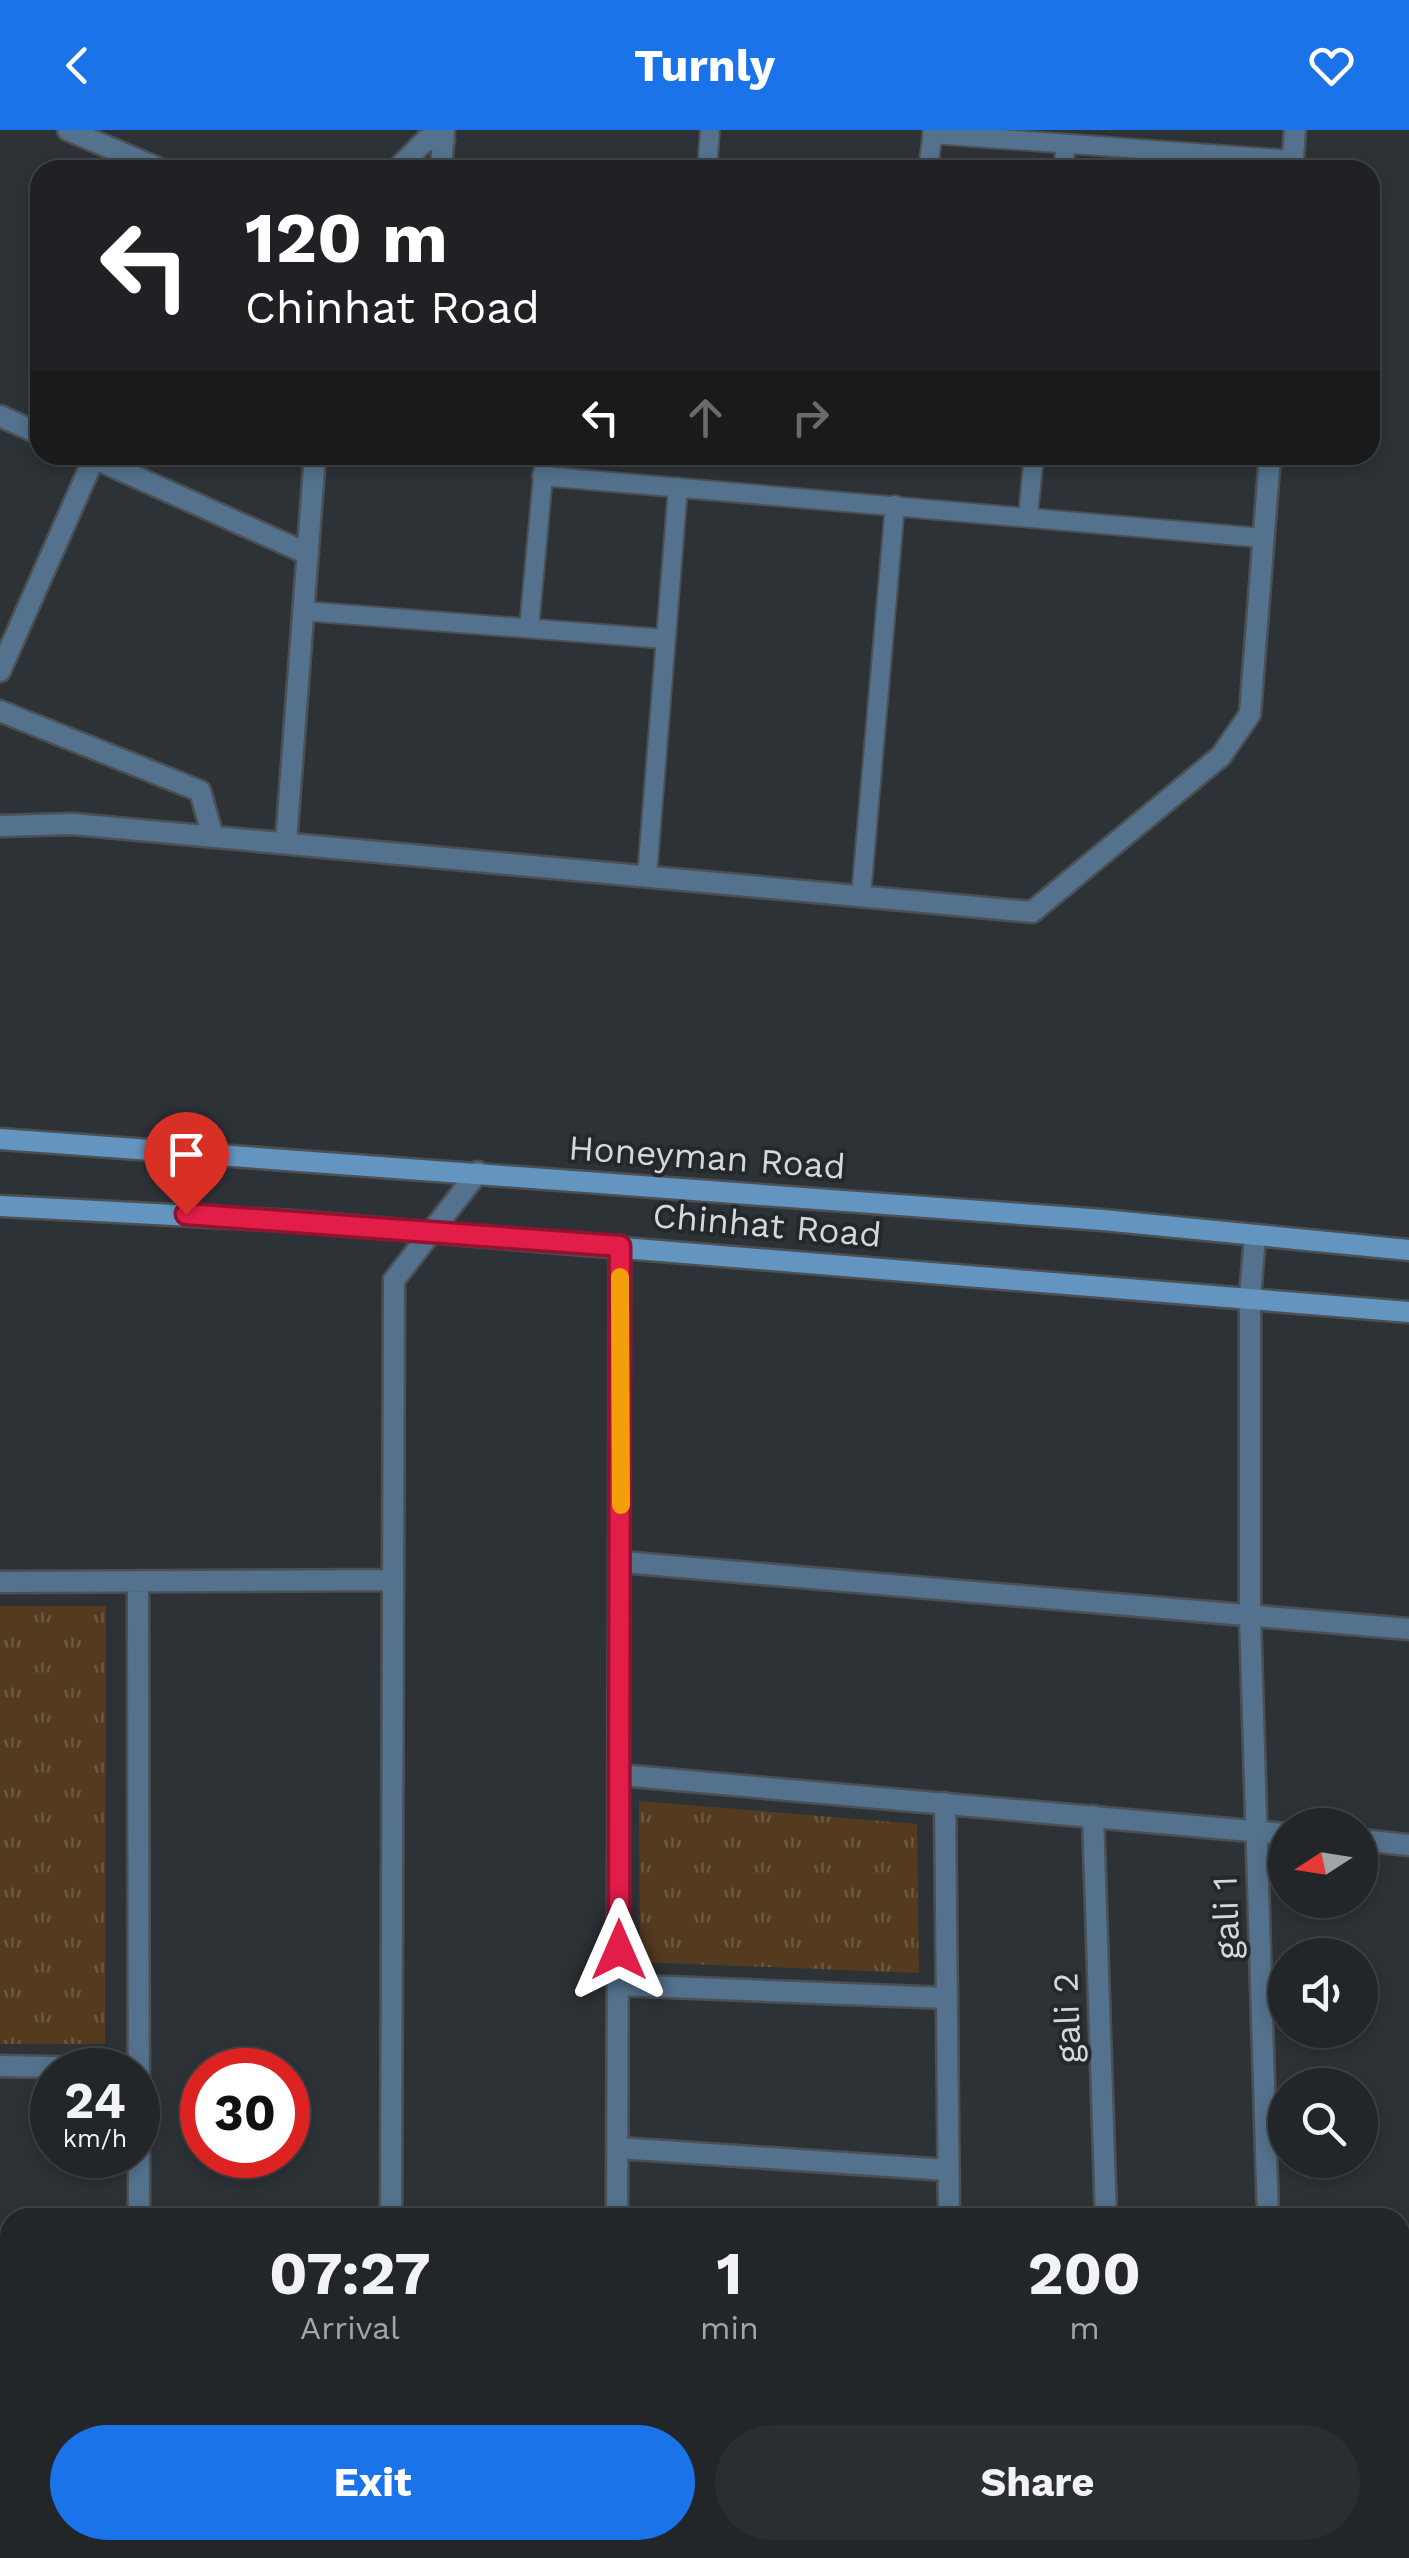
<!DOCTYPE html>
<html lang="en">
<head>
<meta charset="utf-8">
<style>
	:root { --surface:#222629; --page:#2a2e31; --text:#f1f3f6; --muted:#a2a5a8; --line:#3f4346; --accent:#1a73e8 }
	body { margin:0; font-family:"Work Sans",sans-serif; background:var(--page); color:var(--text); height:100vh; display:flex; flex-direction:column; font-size:38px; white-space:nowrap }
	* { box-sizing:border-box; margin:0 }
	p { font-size:32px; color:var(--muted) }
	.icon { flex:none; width:55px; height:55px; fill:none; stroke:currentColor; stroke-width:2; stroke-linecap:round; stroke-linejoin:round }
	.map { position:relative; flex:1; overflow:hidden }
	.side { position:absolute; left:0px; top:2078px; width:1410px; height:352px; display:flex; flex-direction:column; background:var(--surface); border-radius:30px 30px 0 0; box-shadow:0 5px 15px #0003,0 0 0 2px var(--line) }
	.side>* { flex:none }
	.top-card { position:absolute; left:30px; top:30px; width:1350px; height:305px; border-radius:30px; box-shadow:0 5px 15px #0003,0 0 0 2px var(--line); background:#202124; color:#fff; overflow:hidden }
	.needle { width:65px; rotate:258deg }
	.tools { position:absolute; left:1268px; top:1678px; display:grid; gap:20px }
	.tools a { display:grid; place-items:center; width:110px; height:110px; border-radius:50%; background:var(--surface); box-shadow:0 5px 15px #0003,0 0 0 2px var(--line); font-size:50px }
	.speed { position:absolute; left:30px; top:1918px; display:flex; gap:20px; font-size:50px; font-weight:700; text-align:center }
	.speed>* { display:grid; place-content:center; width:130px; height:130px; border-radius:50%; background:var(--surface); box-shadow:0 5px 15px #0003,0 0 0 2px var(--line); line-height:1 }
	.speed small { font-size:25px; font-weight:400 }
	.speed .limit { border:15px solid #d22; background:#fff; color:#111 }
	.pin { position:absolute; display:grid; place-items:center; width:85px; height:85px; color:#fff; margin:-102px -42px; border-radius:50% 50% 50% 0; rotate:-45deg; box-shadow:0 0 10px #0007 }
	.pin .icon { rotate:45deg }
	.me { position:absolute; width:110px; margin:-55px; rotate:0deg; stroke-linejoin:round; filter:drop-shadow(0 0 8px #0008) }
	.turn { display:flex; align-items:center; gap:35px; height:210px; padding:0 50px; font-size:45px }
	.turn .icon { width:130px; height:130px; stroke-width:2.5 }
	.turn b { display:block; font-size:70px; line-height:85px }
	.lanes { display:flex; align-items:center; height:95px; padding:0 50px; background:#0003; justify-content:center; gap:50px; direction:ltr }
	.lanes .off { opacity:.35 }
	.eta { display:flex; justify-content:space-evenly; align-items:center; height:170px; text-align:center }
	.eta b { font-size:60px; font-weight:700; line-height:70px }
	.button { display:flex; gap:20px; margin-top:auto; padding:20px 50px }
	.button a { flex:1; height:115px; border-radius:60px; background:var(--accent); color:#fff; font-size:40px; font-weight:700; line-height:115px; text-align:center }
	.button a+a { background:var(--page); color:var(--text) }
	header { display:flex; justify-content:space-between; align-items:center; height:130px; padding:0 50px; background:var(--accent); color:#fff; font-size:45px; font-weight:700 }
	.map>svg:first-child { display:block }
	.park { fill:url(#park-tufts) }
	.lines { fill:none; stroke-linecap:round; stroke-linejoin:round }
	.lane-casing { stroke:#4b5055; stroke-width:22 }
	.street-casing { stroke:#4b5055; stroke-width:25 }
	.secondary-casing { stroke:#4b5055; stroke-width:25 }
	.lane { stroke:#54728d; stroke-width:18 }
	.street { stroke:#54728d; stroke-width:20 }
	.secondary { stroke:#6495c0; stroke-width:20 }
	.route-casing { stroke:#92132f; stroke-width:25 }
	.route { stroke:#e11d48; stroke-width:18 }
	.slow { stroke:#f59e0b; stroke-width:18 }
	.labels { text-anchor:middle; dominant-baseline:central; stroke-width:8; stroke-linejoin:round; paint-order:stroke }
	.street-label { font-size:35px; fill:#d5d8db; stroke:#23282d }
</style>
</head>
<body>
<header><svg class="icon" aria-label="back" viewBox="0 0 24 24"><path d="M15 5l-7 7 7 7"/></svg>Turnly<svg class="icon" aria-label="heart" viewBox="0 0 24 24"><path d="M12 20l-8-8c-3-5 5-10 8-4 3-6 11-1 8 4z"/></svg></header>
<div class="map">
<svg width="1409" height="2428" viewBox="0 0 1409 2428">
	<defs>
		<pattern id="park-tufts" width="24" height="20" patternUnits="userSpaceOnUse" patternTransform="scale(2.5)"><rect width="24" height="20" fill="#543b20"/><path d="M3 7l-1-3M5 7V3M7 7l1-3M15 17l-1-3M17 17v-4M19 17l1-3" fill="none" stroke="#6c5740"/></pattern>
	</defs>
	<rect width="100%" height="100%" fill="#2d3237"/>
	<!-- park -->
	<path class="park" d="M 0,1476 L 106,1476 L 105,1914 L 0,1914 Z
		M 639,1671 L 917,1694 L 919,1843 L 640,1832 Z
		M 0,2191 L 10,2191 L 10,2420 L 104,2420 L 104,2428 L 0,2428 Z
		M 787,2420 L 1092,2420 L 1092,2428 L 787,2428 Z"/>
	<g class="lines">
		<!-- lane casing -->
		<g class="lane-casing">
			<path id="lane" d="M 932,4 L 1293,30
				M 707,40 L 710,0
				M 928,40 L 933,0
				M 1063,40 L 1066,14
				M 542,346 L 1263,408
				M 1028,386 L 1034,325
				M 303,481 L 666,509
				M 529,498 L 545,325
				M 647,746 L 678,357
				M 861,766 L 895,375"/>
		</g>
		<!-- street casing -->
		<g class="street-casing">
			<path id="street" d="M 68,0 L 162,40
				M 396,40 L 426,10 L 444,10
				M 441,40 L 444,0
				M 1292,40 L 1295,0
				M 0,286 L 40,304
				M 87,325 L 308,424
				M 0,541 L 94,328
				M 0,581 L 200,661 L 213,707
				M 0,696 L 73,694 L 1032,782 L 1221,626 L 1250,584 L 1270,325
				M 286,713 L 315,325
				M 1255,1105 L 1250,1167 L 1250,1486 L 1268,2088
				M 622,1432 L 1409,1499
				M 0,1452 L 393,1450
				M 138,1452 L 139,2088
				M 620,1645 L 1285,1704
				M 945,1673 L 949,2088
				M 1093,1686 L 1106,2088
				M 1360,1710 L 1409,1715
				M 619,1855 L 947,1868
				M 0,1936 L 139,1939
				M 618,2018 L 948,2040
				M 391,2088 L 394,1150 L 478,1042
				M 617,2088 L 620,1116
				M 0,2164 L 10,2165
				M 1400,2197 L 1409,2197
				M 1400,2352 L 1409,2352
				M 140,2420 L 140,2428
				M 390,2428 L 390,2420
				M 615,2428 L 615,2420
				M 764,2428 L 764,2420
				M 1116,2428 L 1116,2420
				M 1271,2428 L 1271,2420"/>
		</g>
		<!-- secondary casing -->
		<g class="secondary-casing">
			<path id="secondary" d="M 0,1009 L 1103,1090 L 1409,1120
				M 0,1076 L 292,1091 L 1409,1182"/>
		</g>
		<!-- lane -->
		<use href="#lane" class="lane"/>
		<!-- street -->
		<use href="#street" class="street"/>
		<!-- secondary -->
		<use href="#secondary" class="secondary"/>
	</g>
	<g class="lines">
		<!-- route casing -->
		<g class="route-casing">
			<path id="route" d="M 186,1084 L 620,1116 L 619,1820"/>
		</g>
		<!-- route -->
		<use href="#route" class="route"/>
		<!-- slow -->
		<path class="slow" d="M 620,1147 L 621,1375"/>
	</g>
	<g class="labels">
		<!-- street labels -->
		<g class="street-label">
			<text transform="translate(707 1027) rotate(4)">Honeyman Road</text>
			<text transform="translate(767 1095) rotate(5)">Chinhat Road</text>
			<text transform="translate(1226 1788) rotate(-92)">gali 1</text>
			<text transform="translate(1067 1888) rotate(-92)">gali 2</text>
		</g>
	</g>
</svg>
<div class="tools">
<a><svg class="needle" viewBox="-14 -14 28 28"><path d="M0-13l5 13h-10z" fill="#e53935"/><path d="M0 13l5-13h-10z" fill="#a2a5a8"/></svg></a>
<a><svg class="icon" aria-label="sound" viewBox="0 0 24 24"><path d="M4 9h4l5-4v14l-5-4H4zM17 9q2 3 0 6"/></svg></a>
<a><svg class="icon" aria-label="search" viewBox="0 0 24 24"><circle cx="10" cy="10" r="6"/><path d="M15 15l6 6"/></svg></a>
</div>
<div class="speed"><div>24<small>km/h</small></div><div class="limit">30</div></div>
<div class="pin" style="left:186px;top:1084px;background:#d93025"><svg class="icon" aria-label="arrive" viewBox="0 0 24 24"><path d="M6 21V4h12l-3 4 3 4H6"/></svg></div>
<svg class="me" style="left:619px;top:1820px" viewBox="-20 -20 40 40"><path d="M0-17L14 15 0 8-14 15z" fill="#e11d48" stroke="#fff" stroke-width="4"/></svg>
<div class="top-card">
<div class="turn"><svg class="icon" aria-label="left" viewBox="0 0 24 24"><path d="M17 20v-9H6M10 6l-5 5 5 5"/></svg><div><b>120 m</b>Chinhat Road</div></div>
<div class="lanes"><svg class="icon" aria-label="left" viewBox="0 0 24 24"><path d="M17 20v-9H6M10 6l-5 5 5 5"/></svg><svg class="icon off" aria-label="ahead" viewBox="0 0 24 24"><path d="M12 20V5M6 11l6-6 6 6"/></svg><svg class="icon off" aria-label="right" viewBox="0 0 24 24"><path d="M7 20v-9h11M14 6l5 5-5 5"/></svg></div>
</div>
<section class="side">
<div class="eta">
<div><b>07:27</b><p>Arrival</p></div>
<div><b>1</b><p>min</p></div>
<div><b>200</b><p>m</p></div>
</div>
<div class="button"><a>Exit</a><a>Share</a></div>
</section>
</div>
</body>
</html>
